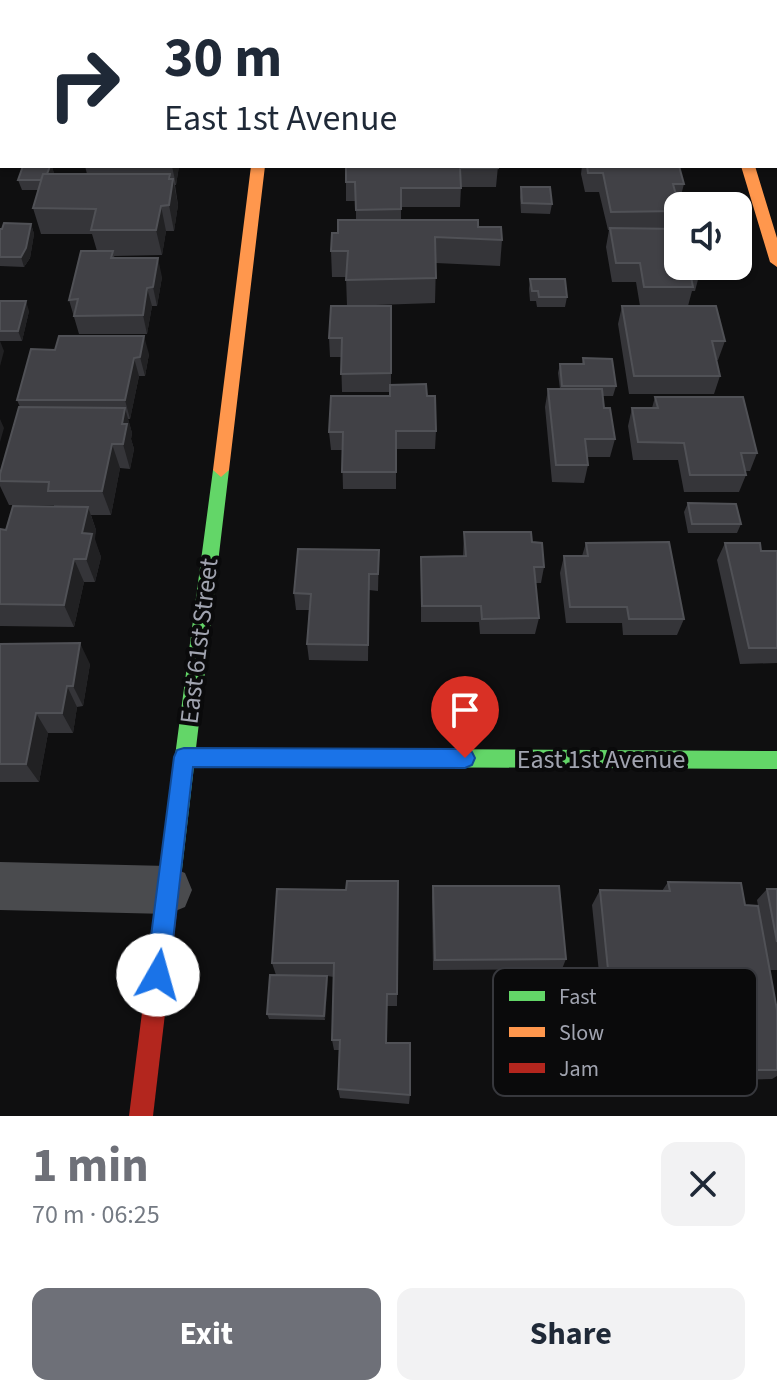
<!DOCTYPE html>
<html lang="en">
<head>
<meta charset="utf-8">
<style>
	:root { --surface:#fff; --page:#f2f2f3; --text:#1f2937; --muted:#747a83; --accent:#6e7078 }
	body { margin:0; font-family:"Source Sans 3",sans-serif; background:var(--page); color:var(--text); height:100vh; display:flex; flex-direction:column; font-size:30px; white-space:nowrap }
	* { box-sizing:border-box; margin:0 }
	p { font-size:26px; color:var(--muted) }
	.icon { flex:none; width:44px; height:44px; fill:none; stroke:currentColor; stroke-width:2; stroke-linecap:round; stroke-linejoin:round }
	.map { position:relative; height:1116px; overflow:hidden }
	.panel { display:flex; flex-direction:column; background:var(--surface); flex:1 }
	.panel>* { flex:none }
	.hud { position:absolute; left:0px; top:0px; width:778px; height:168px; box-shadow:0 2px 6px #0004; background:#fff; color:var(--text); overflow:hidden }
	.controls { position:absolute; left:664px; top:192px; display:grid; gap:16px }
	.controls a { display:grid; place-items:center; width:88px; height:88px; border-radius:16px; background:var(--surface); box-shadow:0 2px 6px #0004; font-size:40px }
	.pin { position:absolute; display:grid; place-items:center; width:68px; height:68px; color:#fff; margin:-82px -34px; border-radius:50% 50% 50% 0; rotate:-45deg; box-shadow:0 0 8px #0007 }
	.pin .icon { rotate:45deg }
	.me { position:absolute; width:88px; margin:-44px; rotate:7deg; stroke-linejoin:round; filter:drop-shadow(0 0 6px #0008) }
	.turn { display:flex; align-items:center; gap:28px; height:168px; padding:0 32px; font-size:36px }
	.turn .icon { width:104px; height:104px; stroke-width:2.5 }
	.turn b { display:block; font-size:56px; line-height:68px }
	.round { display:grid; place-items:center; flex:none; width:84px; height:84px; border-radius:16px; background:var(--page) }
	.headline { display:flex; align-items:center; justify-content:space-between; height:136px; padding:0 32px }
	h1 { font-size:48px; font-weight:700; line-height:60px; color:var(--accent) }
	.primary-button { display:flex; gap:16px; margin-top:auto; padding:16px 32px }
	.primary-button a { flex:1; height:92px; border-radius:16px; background:var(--accent); color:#fff; font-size:32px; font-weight:700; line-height:92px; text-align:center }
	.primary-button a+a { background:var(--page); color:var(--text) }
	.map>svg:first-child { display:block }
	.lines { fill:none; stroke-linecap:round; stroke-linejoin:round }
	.street { fill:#4a4b4e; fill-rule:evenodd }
	.fast { fill:#63d668; fill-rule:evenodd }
	.slow { fill:#ff974d; fill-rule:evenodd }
	.jam { fill:#b3261e; fill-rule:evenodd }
	.wall { fill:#353539 }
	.shaded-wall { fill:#212123 }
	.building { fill:#414146; stroke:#505156; stroke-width:2 }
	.route { fill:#1a73e8; stroke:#114b97; stroke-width:2 }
	.labels { text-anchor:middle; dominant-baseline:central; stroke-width:8; stroke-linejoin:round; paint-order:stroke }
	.street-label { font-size:26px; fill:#a1a4b0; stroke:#0a0a0b }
	.key { fill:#0a0a0b; stroke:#37383d; stroke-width:2 }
	.key-label { font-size:22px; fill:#a1a4b0 }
</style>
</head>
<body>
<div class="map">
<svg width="777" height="1116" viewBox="0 0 777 1116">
	<rect width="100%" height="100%" fill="#0f0f10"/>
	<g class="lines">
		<!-- street -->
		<path class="street" d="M 266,0 L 292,0 L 265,2 Z
			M 686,0 L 712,0 L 712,2 L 686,2 Z
			M 0,862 L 168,866 L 185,873 L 192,890 L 185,907 L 168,914 L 0,910 Z"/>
		<!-- fast -->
		<path class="fast" d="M 221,463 L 229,470 L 196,748 L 777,751 L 777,769 L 194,766 L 182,869 L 179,877 L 171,880 L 163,877 L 160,869 L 213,470 Z"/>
		<!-- slow -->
		<path class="slow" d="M 251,166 L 265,166 L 229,470 L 221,477 L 213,470 Z
			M 741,166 L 755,166 L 777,238 L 777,267 L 770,262 Z"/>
		<!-- jam -->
		<path class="jam" d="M 171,858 L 179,861 L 182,869 L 153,1116 L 129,1116 L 160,869 L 163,861 Z"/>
	</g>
	<!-- wall -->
	<path class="wall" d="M 63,0 L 126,0 L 125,2 L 64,2 Z
		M 747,0 L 777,0 L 777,15 L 776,2 L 748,2 Z
		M 23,166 L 52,166 L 54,174 L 87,174 L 85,166 L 187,166 L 179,166 L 176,185 L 175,185 L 178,205 L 174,231 L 166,231 L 162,255 L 114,256 L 115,258 L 162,277 L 157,306 L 152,306 L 147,334 L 79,334 L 69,300 L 97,251 L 92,234 L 41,234 L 33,208 L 38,190 L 22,190 L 18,180 Z
		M 346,166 L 498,166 L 496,187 L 461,187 L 460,207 L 401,207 L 401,220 L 478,227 L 502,240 L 500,266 L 436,263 L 435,303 L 347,306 L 346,277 L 332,277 L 331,251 L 338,233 L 356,220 L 356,201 L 346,201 Z
		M 582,166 L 679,166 L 684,184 L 679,203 L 678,203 L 678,218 L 675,229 L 700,272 L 695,291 L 692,291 L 688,306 L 725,341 L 718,360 L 716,360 L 720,376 L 714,394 L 629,394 L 618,324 L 622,306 L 640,306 L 636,282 L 612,282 L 606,247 L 609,230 L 608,230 L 599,192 L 585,192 L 581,174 Z
		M 521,187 L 552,204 L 550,214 L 521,213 L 520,197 Z
		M 31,224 L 34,234 L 30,258 L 24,267 L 0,266 L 0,229 Z
		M 530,279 L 567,297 L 565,307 L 537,307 L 536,301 L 530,301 L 529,289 Z
		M 0,301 L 29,311 L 22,341 L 0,341 Z
		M 391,306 L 391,385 L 427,396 L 436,431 L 435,449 L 396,449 L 396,489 L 343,489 L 342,450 L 331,450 L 329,432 L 390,396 L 390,392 L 342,392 L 341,357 L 330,357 L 329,338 Z
		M 55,350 L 149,354 L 145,376 L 139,376 L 130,419 L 128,419 L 132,433 L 131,439 L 134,449 L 130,469 L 120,468 L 111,515 L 91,515 L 96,530 L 94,539 L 101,557 L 95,582 L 84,582 L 74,627 L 0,626 L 0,529 L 6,530 L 54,506 L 54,505 L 9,505 L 0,486 L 0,474 L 20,407 L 17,400 Z
		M 583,358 L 616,386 L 613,396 L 603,396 L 604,408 L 615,439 L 610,457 L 587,457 L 588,465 L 584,483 L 552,482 L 545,407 L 548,389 L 560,389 L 558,373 L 560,364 L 582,364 Z
		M 655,397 L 757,453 L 750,471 L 745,471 L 746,475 L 739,492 L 684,492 L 678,460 L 633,460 L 628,426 L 632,408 L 652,408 Z
		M 688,503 L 741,524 L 737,533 L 688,533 L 684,512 Z
		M 464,532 L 532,542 L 544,567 L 541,583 L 535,583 L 539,618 L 535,634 L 480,634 L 479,622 L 421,622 L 421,557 L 463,556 Z
		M 586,543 L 684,619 L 677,635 L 623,635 L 622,623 L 566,623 L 560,573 L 564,556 L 582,556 Z
		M 725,543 L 761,551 L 777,551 L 777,663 L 740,664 L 717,560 Z
		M 379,550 L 378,591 L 369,590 L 368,661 L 309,660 L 307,644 L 309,610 L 296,610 L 294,593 Z
		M 0,644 L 90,664 L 83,706 L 77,707 L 73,733 L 48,733 L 39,782 L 0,782 Z
		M 398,881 L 397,1006 L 387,1006 L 386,1043 L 410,1095 L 409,1104 L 340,1098 L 338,1089 L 339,1050 L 334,1050 L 332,1040 L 334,977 L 327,976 L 325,1020 L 269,1019 L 267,1014 L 276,975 L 272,963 L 346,890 Z
		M 668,882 L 745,905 L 767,955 L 757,900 L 767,889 L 777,889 L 777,970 L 770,970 L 777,1010 L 777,1076 L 772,1079 L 727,1080 L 723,1052 L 607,1050 L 592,905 L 600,890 L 662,891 Z
		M 433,886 L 566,959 L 562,969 L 433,970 L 432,897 Z"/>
	<!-- shaded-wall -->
	<path class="shaded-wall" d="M 0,28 L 2,34 L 2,53 L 0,58 Z
		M 50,166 L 52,166 L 54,174 L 48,190 L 45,180 Z
		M 172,166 L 179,166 L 176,185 Z
		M 170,174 L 172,186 L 173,179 L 178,205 L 174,231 L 169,205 Z
		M 161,206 L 166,231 L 162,255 L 156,230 Z
		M 31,224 L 34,234 L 30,258 L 24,267 L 21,257 Z
		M 158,258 L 162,277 L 157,306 L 153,287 Z
		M 147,288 L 152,306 L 147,334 L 143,315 Z
		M 26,301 L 29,311 L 22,341 L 18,331 Z
		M 144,336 L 149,354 L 145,376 L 140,357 Z
		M 0,341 L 4,351 L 0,366 Z
		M 134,358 L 139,376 L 130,419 L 125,400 Z
		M 125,408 L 132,433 L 131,439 L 134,449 L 130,469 L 123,444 L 122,424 Z
		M 0,419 L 4,428 L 0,442 Z
		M 112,444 L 120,468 L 111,515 L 102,491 Z
		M 88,507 L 96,530 L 95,539 L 101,557 L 95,582 L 86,559 L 82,533 Z
		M 74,559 L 84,582 L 74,627 L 64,605 Z
		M 80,643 L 90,664 L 83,706 L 73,686 Z
		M 67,686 L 77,707 L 73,733 L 62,713 Z
		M 36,713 L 48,733 L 39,782 L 26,764 Z
		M 327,976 L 328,981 L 325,1020 L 324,1016 Z"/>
	<!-- building -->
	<path class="building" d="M 151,0 L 197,0 L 206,1 L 206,2 L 150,2 Z
		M 350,0 L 443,0 L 443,2 L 350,2 Z
		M 561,0 L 643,0 L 644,2 L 562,2 Z
		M 23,166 L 50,166 L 47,174 L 43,174 L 41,180 L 18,180 Z
		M 346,166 L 498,166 L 498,168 L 460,168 L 461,188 L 401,188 L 401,209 L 356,210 L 355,182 L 346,182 Z
		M 587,166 L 679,166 L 684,184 L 673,184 L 679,206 L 678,211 L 611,212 L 603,173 L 588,173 Z
		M 43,174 L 170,174 L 169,179 L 173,179 L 169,205 L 161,206 L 156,230 L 91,230 L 96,209 L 33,208 Z
		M 521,187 L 550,187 L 552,204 L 522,203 Z
		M 338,220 L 478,220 L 478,227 L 501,227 L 502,240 L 435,237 L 436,278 L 346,280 L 348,251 L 331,251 L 332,233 L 338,233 Z
		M 4,223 L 31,224 L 26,248 L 21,257 L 0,257 L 0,229 L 2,229 Z
		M 610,228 L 678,229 L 678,266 L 699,266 L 700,272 L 690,272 L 693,287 L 644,287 L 640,263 L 616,263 Z
		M 81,251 L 113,251 L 111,258 L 158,258 L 153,287 L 147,288 L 143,315 L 74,316 L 78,299 L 69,300 Z
		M 530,279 L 565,279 L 567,297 L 539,297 L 538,291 L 532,291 Z
		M 0,301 L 26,301 L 18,331 L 0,331 Z
		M 331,306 L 391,306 L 391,373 L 341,374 L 342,338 L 329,338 Z
		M 622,306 L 716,306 L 725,341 L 712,341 L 720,376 L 634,376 Z
		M 59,336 L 144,336 L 140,357 L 134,358 L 125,400 L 17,400 L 31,349 L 55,350 Z
		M 583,358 L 612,359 L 616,386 L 562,386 L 560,364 L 584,364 Z
		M 426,384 L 427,396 L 435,396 L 436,431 L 396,431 L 396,472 L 342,472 L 343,432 L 329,432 L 331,396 L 390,396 L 390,385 Z
		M 548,389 L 602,389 L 604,408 L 610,408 L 615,439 L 585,439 L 588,465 L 556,465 Z
		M 655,397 L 743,397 L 757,453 L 741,453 L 746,475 L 690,475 L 684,443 L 638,442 L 632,408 L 658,408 Z
		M 19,407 L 125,408 L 122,424 L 127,424 L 123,444 L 112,444 L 102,491 L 48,491 L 49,482 L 0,481 L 0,474 Z
		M 688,503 L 736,504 L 741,524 L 692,524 Z
		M 13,506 L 88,507 L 82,533 L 92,534 L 86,559 L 74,559 L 64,605 L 0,604 L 0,529 L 6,530 Z
		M 464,532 L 531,532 L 532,542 L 542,543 L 544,567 L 534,567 L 539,618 L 482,619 L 481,606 L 422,606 L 421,557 L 466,556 Z
		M 669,542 L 684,619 L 629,619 L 627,607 L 570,607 L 564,556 L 588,556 L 586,543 Z
		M 725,543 L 760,543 L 761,551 L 777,551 L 777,648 L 749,648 Z
		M 298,549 L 379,550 L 378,574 L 369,574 L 368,645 L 307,644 L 311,594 L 294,593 Z
		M 80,643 L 73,686 L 67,686 L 62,713 L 36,713 L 26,764 L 0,764 L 0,644 Z
		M 347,881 L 398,881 L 397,994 L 387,994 L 386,1043 L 410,1043 L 410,1095 L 338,1089 L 340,1040 L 332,1040 L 334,963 L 272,963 L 277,889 L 346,890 Z
		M 668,882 L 741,883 L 745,905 L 758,906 L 777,1010 L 777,1070 L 741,1070 L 736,1041 L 615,1039 L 600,890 L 670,891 Z
		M 433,886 L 559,886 L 566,959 L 435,960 Z
		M 767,889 L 777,889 L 777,942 Z
		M 270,975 L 327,976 L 324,1016 L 267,1014 Z"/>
	<!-- route -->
	<path class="route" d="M 184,748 L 465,749 L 472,752 L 475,758 L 472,765 L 465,768 L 193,767 L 169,975 L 166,983 L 158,986 L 150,983 L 146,975 L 174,757 L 177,750 Z"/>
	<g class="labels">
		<!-- street labels -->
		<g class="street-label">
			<text transform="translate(199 641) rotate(-83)">East 61st Street</text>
			<text x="601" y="759">East 1st Avenue</text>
		</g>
	</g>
	<!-- legend -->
	<rect x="493" y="968" width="264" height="128" rx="12" class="key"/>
	<rect x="509" y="991" width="36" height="10" fill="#63d668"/>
	<rect x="509" y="1027" width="36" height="10" fill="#ff974d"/>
	<rect x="509" y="1063" width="36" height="10" fill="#b3261e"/>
	<g class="key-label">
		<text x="559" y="1004">Fast</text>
		<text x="559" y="1040">Slow</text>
		<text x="559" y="1076">Jam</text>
	</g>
</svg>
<div class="controls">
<a><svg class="icon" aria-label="sound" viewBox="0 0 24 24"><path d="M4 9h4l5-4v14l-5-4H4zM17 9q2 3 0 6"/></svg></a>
</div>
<div class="pin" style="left:465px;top:758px;background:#d93025"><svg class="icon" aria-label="arrive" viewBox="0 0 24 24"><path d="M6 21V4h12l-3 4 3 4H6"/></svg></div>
<svg class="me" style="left:158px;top:975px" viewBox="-20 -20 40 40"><circle r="19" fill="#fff"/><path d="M0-13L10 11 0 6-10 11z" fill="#1a73e8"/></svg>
<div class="hud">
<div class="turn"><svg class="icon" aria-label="right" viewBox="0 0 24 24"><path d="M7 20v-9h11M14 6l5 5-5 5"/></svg><div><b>30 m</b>East 1st Avenue</div></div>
</div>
</div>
<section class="panel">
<div class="headline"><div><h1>1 min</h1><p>70 m · 06:25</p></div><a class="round"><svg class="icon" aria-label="close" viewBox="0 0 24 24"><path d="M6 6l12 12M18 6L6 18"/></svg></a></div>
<div class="primary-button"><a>Exit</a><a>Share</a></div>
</section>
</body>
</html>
